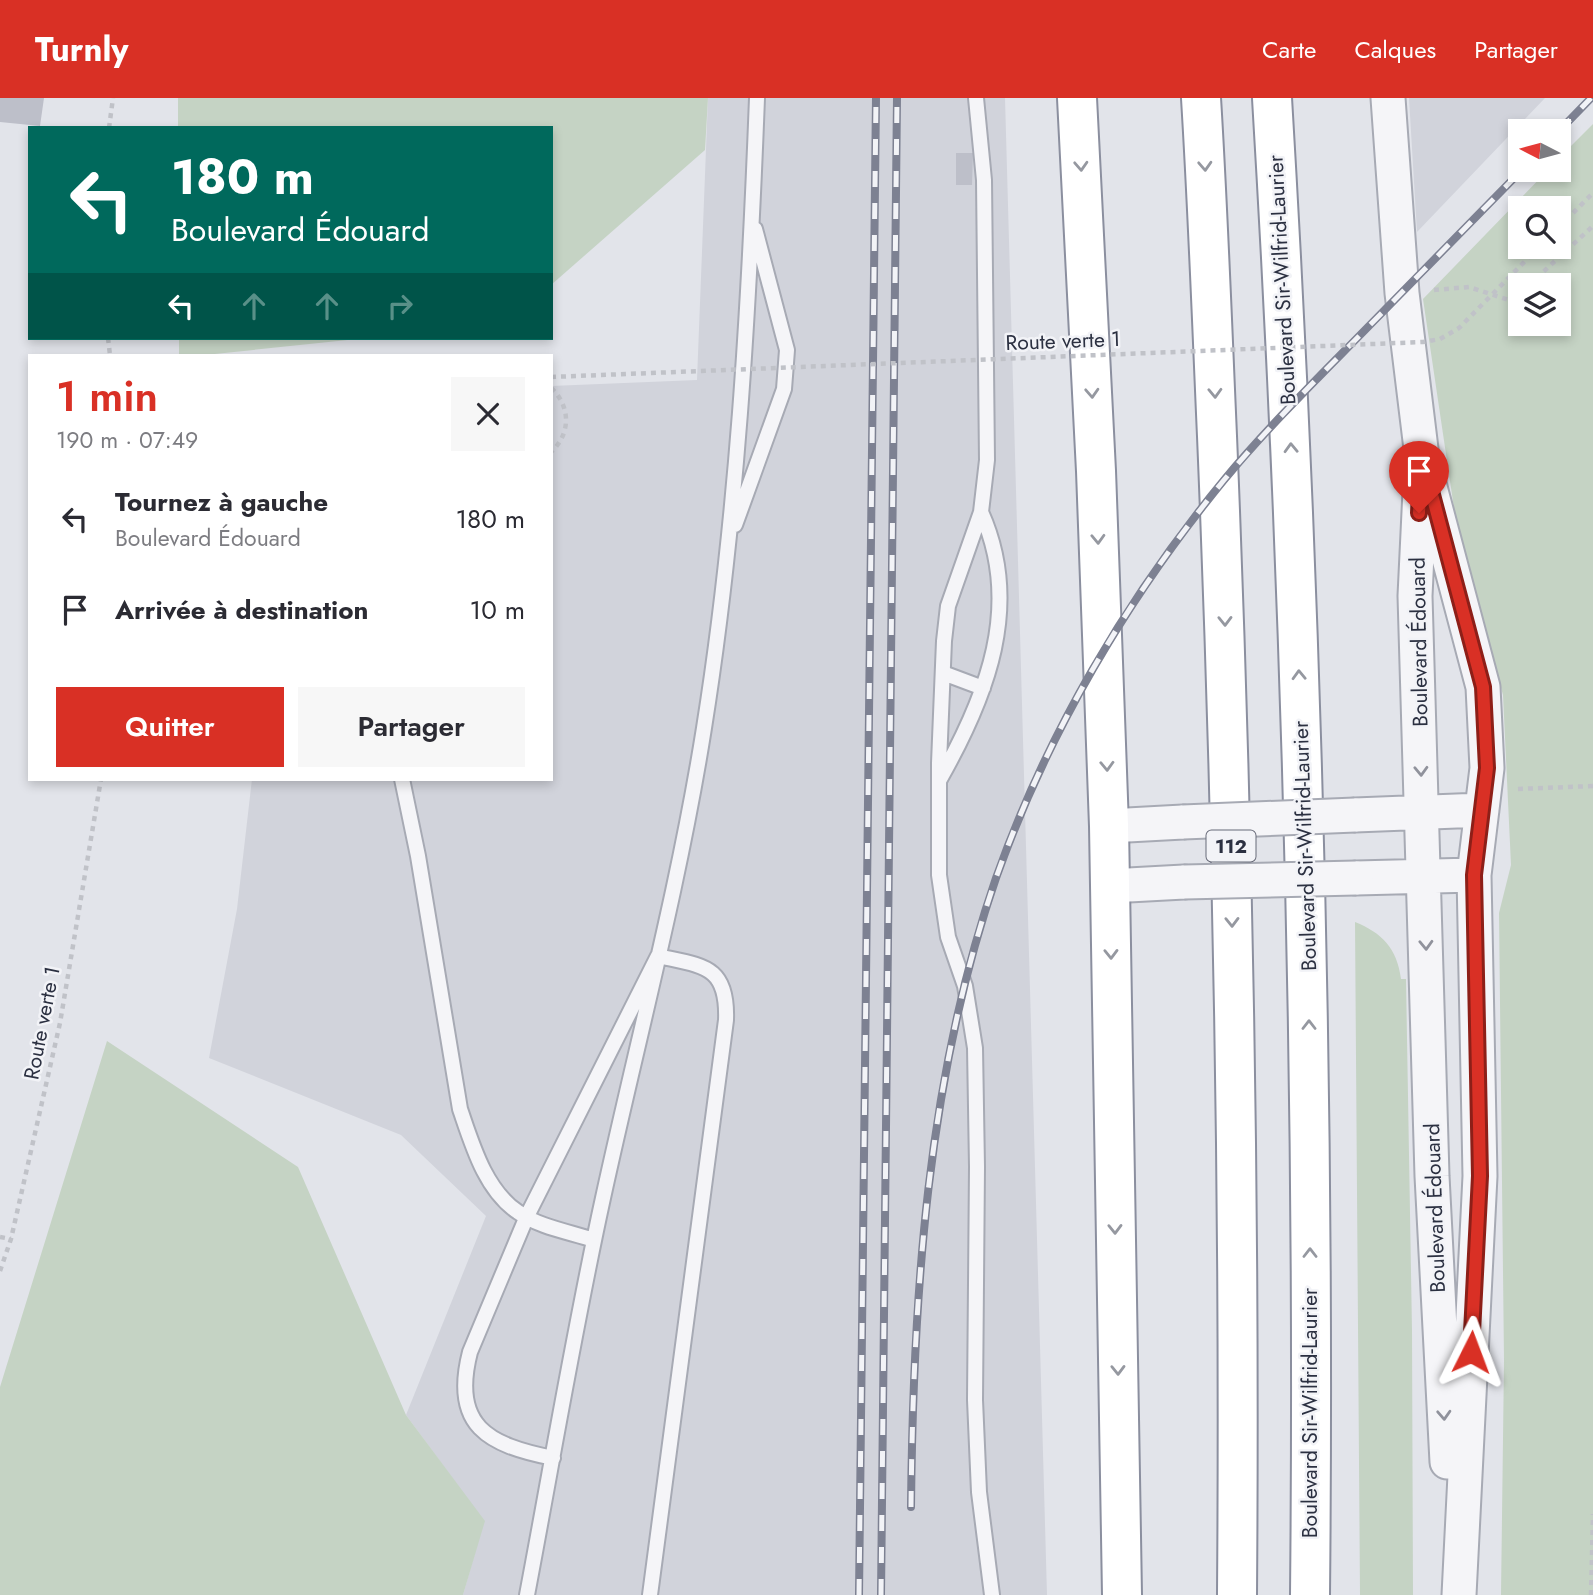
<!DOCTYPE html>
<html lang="fr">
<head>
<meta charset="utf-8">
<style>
	:root { --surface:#fff; --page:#f7f7f7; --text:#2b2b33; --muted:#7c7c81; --accent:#d93025 }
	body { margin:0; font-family:Jost,sans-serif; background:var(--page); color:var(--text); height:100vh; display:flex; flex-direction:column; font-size:26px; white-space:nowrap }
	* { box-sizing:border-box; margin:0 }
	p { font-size:23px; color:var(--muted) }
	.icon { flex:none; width:38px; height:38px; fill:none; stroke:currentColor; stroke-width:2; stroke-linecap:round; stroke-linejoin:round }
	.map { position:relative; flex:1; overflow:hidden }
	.sheet { position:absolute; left:28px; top:256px; width:525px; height:427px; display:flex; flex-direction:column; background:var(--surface); border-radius:0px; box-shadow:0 4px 10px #0003 }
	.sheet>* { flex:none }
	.hud { position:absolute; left:28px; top:28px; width:525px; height:214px; border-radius:0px; box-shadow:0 4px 10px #0003; background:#00695c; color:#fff; overflow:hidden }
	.needle { width:46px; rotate:276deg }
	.fabs { position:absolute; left:1508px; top:21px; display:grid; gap:14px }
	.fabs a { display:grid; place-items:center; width:63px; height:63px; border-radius:0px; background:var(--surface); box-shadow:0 4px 10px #0003; font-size:35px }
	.pin { position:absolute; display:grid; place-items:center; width:60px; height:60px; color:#fff; margin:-72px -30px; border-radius:50% 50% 50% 0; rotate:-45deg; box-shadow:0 0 7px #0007 }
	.pin .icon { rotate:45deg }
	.me { position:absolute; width:77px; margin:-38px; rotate:3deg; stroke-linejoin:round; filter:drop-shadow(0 0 5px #0008) }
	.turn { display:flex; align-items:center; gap:24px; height:147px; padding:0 28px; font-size:32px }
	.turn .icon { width:91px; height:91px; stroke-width:2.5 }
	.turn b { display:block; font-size:49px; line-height:60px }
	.lanes { display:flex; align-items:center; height:66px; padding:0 28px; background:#0003; justify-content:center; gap:35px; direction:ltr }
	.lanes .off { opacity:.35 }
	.round { display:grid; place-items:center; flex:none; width:74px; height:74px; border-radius:0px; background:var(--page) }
	.head { display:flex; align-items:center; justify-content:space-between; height:119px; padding:0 28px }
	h1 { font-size:42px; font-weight:600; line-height:52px; color:var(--accent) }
	.primary-button { display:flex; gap:14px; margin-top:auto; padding:14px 28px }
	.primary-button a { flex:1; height:80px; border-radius:0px; background:var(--accent); color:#fff; font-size:28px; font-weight:600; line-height:80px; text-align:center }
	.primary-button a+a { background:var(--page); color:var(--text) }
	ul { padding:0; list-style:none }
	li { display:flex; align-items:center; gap:21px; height:91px; padding:0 28px }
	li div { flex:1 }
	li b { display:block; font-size:26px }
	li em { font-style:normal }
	header { display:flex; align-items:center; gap:42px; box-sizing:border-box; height:98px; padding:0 35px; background:var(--accent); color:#fff }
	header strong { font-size:33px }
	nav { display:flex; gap:38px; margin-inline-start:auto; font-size:24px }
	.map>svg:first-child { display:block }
	.built { fill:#d1d3db }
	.green { fill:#c5d3c4; fill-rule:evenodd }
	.building { fill:#bdbfc9 }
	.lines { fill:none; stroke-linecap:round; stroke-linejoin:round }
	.service-casing { stroke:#a7aab4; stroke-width:18 }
	.tertiary-casing { stroke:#a7aab4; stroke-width:37 }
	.motorway-casing { stroke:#8b8f9f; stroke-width:42 }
	.path { stroke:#c0c2c8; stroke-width:4.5; stroke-dasharray:5 5; stroke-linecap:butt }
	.service { stroke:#f5f5f8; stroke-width:14 }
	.tertiary { stroke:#f5f5f8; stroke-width:33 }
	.motorway { stroke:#fff; stroke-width:38 }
	.rail-casing { stroke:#7d8192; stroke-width:8 }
	.rail { stroke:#f2f3f7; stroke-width:5; stroke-dasharray:16; stroke-linecap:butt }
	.tertiary-bridge-casing { stroke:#a7aab4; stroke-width:37; stroke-linecap:butt }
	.path-bridge { stroke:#c0c2c8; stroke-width:4.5; stroke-dasharray:5 5; stroke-linecap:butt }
	.tertiary-bridge { stroke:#f5f5f8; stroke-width:33 }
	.oneway { stroke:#9598a0 }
	.oneway2 { stroke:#90929c }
	.route-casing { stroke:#8d1f18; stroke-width:18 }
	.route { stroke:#d93025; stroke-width:12 }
	.labels { text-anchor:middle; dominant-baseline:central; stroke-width:5; stroke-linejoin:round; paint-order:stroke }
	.shield { fill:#f2f3f7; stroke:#676a78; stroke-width:2 }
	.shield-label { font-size:19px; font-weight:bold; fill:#2b3041 }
	.street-label { font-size:21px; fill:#2b3041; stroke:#f2f3f7 }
</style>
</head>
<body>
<header>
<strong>Turnly</strong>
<nav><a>Carte</a><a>Calques</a><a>Partager</a></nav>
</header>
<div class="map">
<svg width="1593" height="1497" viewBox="0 0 1593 1497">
	<rect width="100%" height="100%" fill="#e2e4ea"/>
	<!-- built -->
	<path class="built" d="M 708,0 L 1005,0 L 1047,1497 L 463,1497 L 484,1423 L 406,1317 L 486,1118 L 401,1037 L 209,960 L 237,811 L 252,681 L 551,681 L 551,288 L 697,282 Z
		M 1409,0 L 1545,0 L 1417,134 Z"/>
	<!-- green -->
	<path class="green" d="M 178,0 L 708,0 L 705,52 L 551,187 L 551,30 L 178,30 Z
		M 1593,26 L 1593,1497 L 1501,1497 L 1504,1263 L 1499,815 L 1511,767 L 1503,597 L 1458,437 L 1423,201 L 1548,72 L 1559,72 L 1559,60 ZM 1521,110 L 1559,110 L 1559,149 L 1521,149 ZM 1521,187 L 1559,187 L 1559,226 L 1521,226 Z
		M 179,240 L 367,240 L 205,257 L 179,257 Z
		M 1355,824 C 1382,835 1397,850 1401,881 L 1406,881 L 1412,1232 L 1413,1497 L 1360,1497 Z
		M 107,943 L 298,1069 L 406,1317 L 485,1423 L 463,1497 L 0,1497 L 0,1289 Z"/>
	<!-- building -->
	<path class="building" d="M 0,0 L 44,0 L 40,28 L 0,24 Z
		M 956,55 L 973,55 L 972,87 L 956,87 Z"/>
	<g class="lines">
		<!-- service casing -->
		<g class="service-casing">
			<path id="service" d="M 976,0 L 984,82 L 987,362 L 981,414 L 948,508 L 944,543 L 939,665 L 939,777 L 948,839 L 965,888 L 975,950 L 977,1069 L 975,1302 L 979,1394 L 992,1497
				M 735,427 L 784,291 L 787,252 L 755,131
				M 943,575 L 983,590
				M 402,681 L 418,758 L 460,1011 C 472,1046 485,1092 518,1114 C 539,1129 570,1134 594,1142
				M 940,681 C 987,598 1023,507 981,414
				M 553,1360 C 488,1347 451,1328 470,1254 L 527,1118 L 658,858 C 703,868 728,867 726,922 L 650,1497
				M 527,1497 C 552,1365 574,1232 603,1100 C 637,944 679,788 704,630 C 737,423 749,210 757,0"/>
		</g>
		<!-- tertiary casing -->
		<g class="tertiary-casing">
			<path id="tertiary" d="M 1388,0 L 1402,195 L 1422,359 L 1483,589 L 1487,670 L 1474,777 L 1480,1078 L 1459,1497
				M 1420,393 L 1415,498 L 1432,1078 L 1447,1364
				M 1355,717 L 1482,712
				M 1109,728 L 1183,724
				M 1356,780 L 1474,777
				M 1110,788 L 1184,784"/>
		</g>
		<!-- motorway casing -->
		<g class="motorway-casing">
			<path id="motorway" d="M 1077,0 L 1096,373 L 1109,728 L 1122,1497
				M 1201,0 C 1208,113 1212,225 1217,338 C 1233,724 1240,1111 1237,1497
				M 1272,0 C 1302,499 1315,998 1310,1497"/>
		</g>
		<!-- path -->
		<path class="path" d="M 109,30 L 113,0
			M 1559,129 L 1593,95
			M 1529,187 L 1593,128
			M 1434,192 L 1469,189 L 1512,203 L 1521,195
			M 108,240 L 110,257
			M 551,290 C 571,308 571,336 551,354
			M 1518,691 L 1593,688
			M 0,1139 L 11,1141
			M 0,1173 L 11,1141 L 60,925 L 101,681
			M 1591,1497 L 1593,1416"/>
		<!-- service -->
		<use href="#service" class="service"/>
		<!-- tertiary -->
		<use href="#tertiary" class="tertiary"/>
		<!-- motorway -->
		<use href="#motorway" class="motorway"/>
		<!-- rail casing -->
		<g class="rail-casing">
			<path id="rail" d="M 1559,33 L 1591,0
				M 911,1409 C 913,1200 927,980 996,780 C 1047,636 1127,500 1224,382 C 1268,329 1318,280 1366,231 C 1418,178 1470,125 1522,72
				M 859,1497 L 876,0
				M 881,1497 L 897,0"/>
		</g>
		<!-- rail -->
		<use href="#rail" class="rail"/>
		<!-- tertiary-bridge casing -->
		<g class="tertiary-bridge-casing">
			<path id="tertiary-bridge" d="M 1183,724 L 1355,717
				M 1184,784 L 1356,780"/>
		</g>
		<!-- path-bridge -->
		<path class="path-bridge" d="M 551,279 L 1423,244 L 1440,241 L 1459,230 L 1539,149"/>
		<!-- tertiary-bridge -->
		<use href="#tertiary-bridge" class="tertiary-bridge"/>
	</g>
	<!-- one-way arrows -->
	<defs><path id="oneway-chevron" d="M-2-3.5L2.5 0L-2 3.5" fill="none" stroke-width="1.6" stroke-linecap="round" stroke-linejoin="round" transform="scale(1.75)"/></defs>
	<g class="oneway">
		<use href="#oneway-chevron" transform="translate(1081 68) rotate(87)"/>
		<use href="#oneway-chevron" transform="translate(1205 68) rotate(87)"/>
		<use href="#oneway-chevron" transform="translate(1092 295) rotate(87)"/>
		<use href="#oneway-chevron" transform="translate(1215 295) rotate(88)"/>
		<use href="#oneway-chevron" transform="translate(1291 350) rotate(-92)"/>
		<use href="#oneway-chevron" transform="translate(1098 441) rotate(88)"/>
		<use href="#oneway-chevron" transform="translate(1225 523) rotate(89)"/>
		<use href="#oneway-chevron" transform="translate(1299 577) rotate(-92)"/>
		<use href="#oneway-chevron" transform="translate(1107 668) rotate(88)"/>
		<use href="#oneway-chevron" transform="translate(1232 824) rotate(89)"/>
		<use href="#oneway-chevron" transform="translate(1111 856) rotate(89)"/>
		<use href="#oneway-chevron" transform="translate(1309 927) rotate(-90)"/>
		<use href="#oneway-chevron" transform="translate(1115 1131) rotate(89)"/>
		<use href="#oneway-chevron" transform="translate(1310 1155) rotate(-90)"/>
		<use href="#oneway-chevron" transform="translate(1118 1272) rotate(89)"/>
	</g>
	<g class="oneway2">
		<use href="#oneway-chevron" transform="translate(1421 673) rotate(88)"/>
		<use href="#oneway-chevron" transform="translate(1426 847) rotate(88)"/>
		<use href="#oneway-chevron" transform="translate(1444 1317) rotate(87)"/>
	</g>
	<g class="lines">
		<!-- route casing -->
		<g class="route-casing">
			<path id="route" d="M 1419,415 L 1422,359 L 1483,589 L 1487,670 L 1474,777 L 1480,1078 L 1471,1254"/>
		</g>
		<!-- route -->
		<use href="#route" class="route"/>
	</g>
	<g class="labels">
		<!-- shield labels -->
		<rect class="shield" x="1206.5" y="732.5" width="49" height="31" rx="5"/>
		<g class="shield-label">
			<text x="1231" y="748">112</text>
		</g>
		<!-- street labels -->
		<g class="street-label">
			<text transform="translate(1282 182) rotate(-93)">Boulevard Sir-Wilfrid-Laurier</text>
			<text transform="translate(1063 243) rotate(-2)">Route verte 1</text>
			<text transform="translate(1419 544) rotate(-91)">Boulevard Édouard</text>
			<text transform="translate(1305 748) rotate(-92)">Boulevard Sir-Wilfrid-Laurier</text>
			<text transform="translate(42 925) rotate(-79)">Route verte 1</text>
			<text transform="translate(1435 1110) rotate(-92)">Boulevard Édouard</text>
			<text transform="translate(1310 1315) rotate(-90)">Boulevard Sir-Wilfrid-Laurier</text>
		</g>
	</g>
</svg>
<div class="fabs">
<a><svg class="needle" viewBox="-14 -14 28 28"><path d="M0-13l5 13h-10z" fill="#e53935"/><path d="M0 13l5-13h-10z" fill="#7c7c81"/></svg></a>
<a><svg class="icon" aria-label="search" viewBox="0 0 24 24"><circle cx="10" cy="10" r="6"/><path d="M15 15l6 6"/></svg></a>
<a><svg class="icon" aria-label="layers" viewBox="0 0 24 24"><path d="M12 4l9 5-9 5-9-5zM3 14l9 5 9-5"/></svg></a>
</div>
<div class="pin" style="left:1419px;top:415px;background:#d93025"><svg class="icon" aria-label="arrive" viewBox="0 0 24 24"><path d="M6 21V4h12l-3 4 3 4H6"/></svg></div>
<svg class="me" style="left:1471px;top:1254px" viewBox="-20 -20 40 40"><path d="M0-17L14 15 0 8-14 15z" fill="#d93025" stroke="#fff" stroke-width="4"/></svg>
<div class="hud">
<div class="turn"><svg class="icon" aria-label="left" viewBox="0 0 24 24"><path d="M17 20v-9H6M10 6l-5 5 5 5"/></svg><div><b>180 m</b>Boulevard Édouard</div></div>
<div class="lanes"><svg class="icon" aria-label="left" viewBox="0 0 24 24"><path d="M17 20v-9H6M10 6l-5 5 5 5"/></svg><svg class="icon off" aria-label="ahead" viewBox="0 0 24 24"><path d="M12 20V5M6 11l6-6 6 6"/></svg><svg class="icon off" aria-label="ahead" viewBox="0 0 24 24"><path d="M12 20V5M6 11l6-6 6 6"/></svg><svg class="icon off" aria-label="right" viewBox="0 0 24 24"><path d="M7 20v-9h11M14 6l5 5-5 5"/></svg></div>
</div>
<section class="sheet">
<div class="head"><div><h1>1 min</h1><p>190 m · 07:49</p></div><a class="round"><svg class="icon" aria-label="close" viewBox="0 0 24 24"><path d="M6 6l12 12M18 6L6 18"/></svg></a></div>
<ul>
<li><svg class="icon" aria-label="left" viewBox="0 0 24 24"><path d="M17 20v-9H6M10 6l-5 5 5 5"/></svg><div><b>Tournez à gauche</b><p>Boulevard Édouard</p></div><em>180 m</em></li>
<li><svg class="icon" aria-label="arrive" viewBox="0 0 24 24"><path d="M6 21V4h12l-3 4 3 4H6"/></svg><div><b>Arrivée à destination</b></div><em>10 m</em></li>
</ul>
<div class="primary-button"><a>Quitter</a><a>Partager</a></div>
</section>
</div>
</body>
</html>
